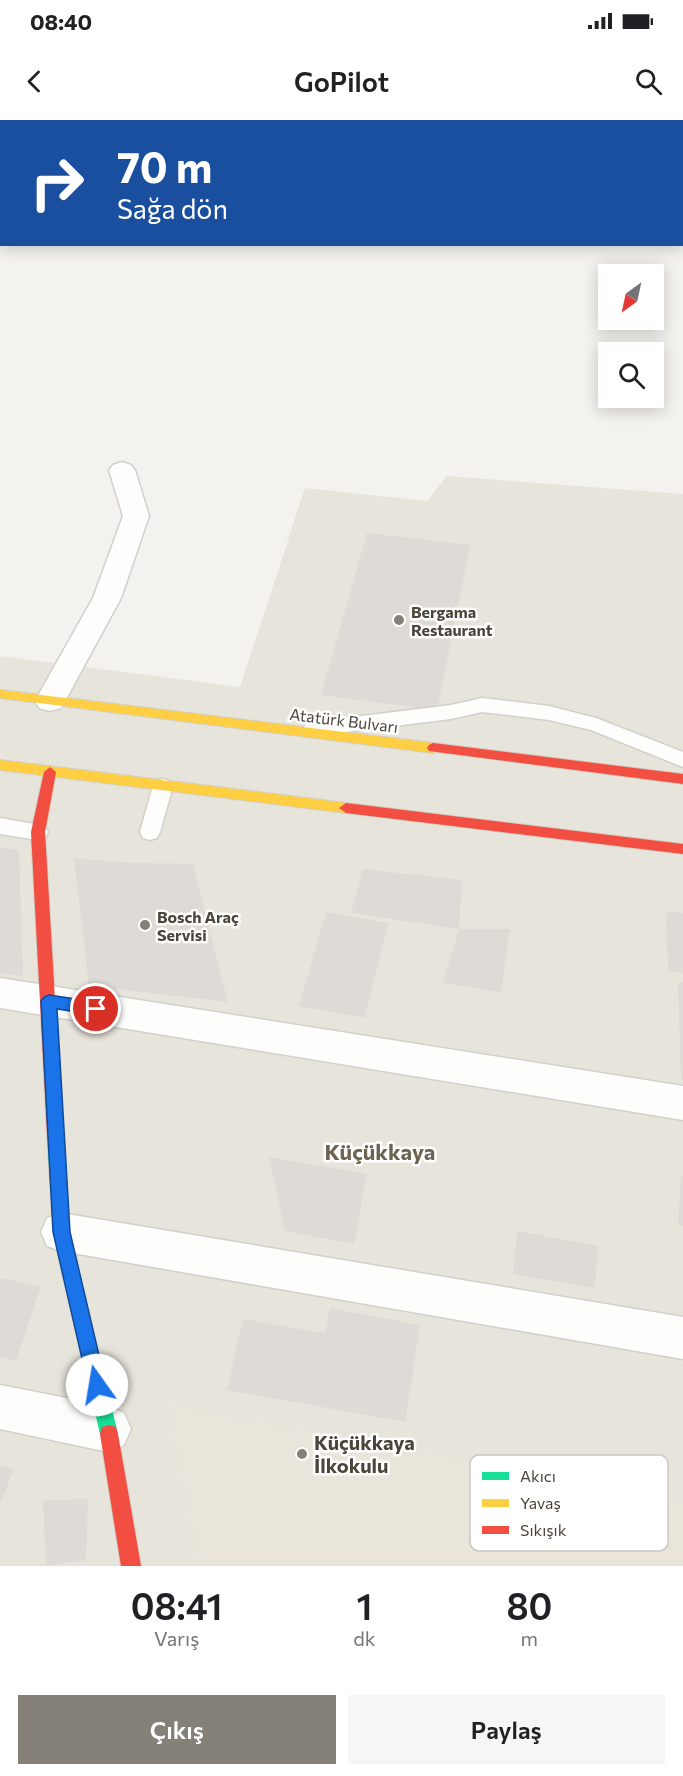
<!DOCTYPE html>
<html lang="tr">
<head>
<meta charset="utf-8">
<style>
	:root { --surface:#fff; --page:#f6f6f6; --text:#202124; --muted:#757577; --accent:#868178 }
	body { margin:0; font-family:Commissioner,sans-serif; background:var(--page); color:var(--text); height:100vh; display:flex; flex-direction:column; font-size:22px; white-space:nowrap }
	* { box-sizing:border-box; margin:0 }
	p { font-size:20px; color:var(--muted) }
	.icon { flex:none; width:33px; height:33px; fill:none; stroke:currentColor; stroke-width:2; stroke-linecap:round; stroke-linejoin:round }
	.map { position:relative; height:1446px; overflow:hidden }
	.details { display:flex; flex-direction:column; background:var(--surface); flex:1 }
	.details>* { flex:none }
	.banner { position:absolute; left:0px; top:0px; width:684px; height:126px; box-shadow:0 3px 15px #0003; background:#1a4fa0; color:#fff; overflow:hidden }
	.needle { width:39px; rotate:213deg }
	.controls { position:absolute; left:598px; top:144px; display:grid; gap:12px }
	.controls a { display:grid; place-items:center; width:66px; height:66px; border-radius:0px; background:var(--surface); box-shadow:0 3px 15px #0003; font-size:30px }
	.pin { position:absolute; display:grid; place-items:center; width:51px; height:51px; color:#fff; margin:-26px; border:3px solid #fff; border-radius:50%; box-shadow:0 2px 6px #0007 }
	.me { position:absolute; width:66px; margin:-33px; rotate:347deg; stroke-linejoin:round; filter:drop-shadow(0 0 4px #0008) }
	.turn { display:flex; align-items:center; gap:21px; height:126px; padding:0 18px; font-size:27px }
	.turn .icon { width:78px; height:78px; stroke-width:2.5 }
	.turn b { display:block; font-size:42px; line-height:51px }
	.eta { display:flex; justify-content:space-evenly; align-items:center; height:102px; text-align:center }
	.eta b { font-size:36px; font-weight:600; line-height:42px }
	.action { display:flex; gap:12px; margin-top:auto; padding:12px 18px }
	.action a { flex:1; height:69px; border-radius:0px; background:var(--accent); color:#fff; font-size:24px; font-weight:600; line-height:69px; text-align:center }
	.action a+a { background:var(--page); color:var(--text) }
	.status { display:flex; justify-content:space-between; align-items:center; height:42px; padding:0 30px; background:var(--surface); direction:ltr }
	.status svg { height:16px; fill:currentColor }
	header { display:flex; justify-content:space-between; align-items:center; height:78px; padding:0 18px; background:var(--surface); font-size:27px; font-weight:600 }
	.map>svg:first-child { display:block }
	.residential { fill:#e7e4dc }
	.education { fill:#eae5da }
	.building { fill:#dedbd6 }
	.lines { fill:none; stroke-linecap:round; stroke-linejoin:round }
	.lane-casing { stroke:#d2d0cb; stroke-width:3 }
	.street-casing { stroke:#d2d0cb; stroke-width:3 }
	.fast-casing { stroke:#d3cfc5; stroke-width:2 }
	.slow-casing { stroke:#d3cfc5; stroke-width:2 }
	.jam-casing { stroke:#d3cfc5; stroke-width:2 }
	.lane { fill:#fdfdfc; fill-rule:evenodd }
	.street { fill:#fdfdfc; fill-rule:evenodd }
	.fast { fill:#16e098; fill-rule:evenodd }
	.slow { fill:#ffcf43; fill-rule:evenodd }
	.jam { fill:#f24e42; fill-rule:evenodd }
	.route { fill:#1a73e8; stroke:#114b97; stroke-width:1.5 }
	.poi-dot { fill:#868178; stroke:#fff; stroke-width:2 }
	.labels { text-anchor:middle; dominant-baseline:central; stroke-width:5; stroke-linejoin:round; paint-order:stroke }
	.poi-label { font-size:16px; font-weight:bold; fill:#4b4439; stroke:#fff; text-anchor:start }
	.street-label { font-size:16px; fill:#4b4439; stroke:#fff }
	.near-poi-label { font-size:20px; font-weight:bold; fill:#4b4439; stroke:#fff; text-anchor:start }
	.district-label { font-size:22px; font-weight:bold; fill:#6e6250; stroke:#fff }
	.key { fill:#fff; stroke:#c9c7c4; stroke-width:1.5 }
	.key-label { font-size:16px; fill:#4b4439 }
</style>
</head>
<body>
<div class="status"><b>08:40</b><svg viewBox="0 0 49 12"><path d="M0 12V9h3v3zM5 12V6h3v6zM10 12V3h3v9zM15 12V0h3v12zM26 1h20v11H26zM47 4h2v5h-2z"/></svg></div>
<header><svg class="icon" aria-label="back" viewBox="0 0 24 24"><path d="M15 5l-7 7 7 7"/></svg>GoPilot<svg class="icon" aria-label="search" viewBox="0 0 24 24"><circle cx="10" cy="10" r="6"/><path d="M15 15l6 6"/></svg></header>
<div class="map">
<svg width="683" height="1446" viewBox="0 0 683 1446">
	<rect width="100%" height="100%" fill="#f4f2ee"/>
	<!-- residential -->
	<path class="residential" d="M 447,356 L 683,374 L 683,1446 L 0,1446 L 0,536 L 240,567 L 305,368 L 427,381 Z"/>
	<!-- education -->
	<path class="education" d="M 169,1286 L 683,1382 L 683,1446 L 201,1446 Z"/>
	<!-- building -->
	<path class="building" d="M 367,413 L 470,425 L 437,590 L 321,575 Z
		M 0,728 L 19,730 L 23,856 L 0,853 Z
		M 74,738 L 130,743 L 193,744 L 228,882 L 89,866 Z
		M 363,749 L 462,760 L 459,809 L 351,793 Z
		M 666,791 L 683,793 L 683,853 L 668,851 Z
		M 326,792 L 388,803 L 365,898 L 299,886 Z
		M 459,809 L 510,809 L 501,872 L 443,863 Z
		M 678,862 L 683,862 L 683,960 L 681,960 Z
		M 269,1037 L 367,1054 L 354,1124 L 285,1111 Z
		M 681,1056 L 683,1056 L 683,1106 L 678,1105 Z
		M 517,1111 L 598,1126 L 595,1168 L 513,1154 Z
		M 0,1158 L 41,1166 L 16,1241 L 0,1237 Z
		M 330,1188 L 420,1205 L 405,1302 L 227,1270 L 243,1199 L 325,1213 Z
		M 0,1345 L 14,1349 L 0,1384 Z
		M 88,1379 L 86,1440 L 46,1446 L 43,1380 Z"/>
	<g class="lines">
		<!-- lane casing -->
		<g class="lane-casing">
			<path id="lane" d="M 482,578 L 549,586 L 596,598 L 683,632 L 683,647 L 591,610 L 549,600 L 482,592 L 451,599 L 313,616 L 306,614 L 303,609 L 306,604 L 313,602 L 451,585 Z
				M 163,659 L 170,661 L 173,666 L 160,712 L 157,718 L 150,720 L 143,718 L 140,712 L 153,666 L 156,661 Z
				M 0,698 L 45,706 L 48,712 L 45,718 L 38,720 L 0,714 Z"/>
		</g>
		<!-- street casing -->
		<g class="street-casing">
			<path id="street" d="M 122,342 L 131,345 L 135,350 L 149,396 L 121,478 L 65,581 L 61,588 L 50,591 L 39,588 L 35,581 L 93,478 L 123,396 L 109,350 L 113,345 Z
				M 0,858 L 683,966 L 683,1000 L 0,888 Z
				M 61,1093 L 683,1197 L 683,1239 L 61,1131 L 47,1126 L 41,1112 L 47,1098 Z
				M 0,1265 L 108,1286 L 124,1293 L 131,1309 L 124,1325 L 108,1332 L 0,1309 Z"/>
		</g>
		<!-- fast casing -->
		<g class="fast-casing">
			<path id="fast" d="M 55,1007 L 61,1009 L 63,1014 L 69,1112 L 118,1314 L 116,1321 L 109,1323 L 102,1321 L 100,1314 L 53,1112 L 47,1014 L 49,1009 Z"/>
		</g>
		<!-- slow casing -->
		<g class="slow-casing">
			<path id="slow" d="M 0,570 L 433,623 L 439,628 L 433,633 L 0,578 Z
				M 0,640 L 346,683 L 353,688 L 346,693 L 0,650 Z"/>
		</g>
		<!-- jam casing -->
		<g class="jam-casing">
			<path id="jam" d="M 433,623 L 683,654 L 683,664 L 429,631 L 427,628 L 429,625 Z
				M 50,647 L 56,652 L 45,712 L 63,1014 L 61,1019 L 55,1021 L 49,1019 L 47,1014 L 31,712 L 44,652 Z
				M 346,683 L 683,724 L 683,734 L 346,693 L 339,688 Z
				M 109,1305 L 116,1307 L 118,1314 L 141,1446 L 121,1446 L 100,1314 L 102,1307 Z"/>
		</g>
		<!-- lane -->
		<use href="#lane" class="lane"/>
		<!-- street -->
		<use href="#street" class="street"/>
		<!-- fast -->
		<use href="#fast" class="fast"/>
		<!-- slow -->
		<use href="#slow" class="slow"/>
		<!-- jam -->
		<use href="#jam" class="jam"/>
	</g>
	<!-- route -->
	<path class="route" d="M 49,875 L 96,882 L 101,884 L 103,889 L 101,893 L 96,895 L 57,889 L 70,1112 L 106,1265 L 104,1271 L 97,1274 L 91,1271 L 88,1265 L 53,1112 L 41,881 L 44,877 Z"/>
	<!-- markers -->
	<g class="poi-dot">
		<circle cx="399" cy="500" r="6"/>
		<circle cx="145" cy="805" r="6"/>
		<circle cx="302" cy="1334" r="6"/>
	</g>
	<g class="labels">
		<!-- poi labels -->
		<g class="poi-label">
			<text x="411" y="491">Bergama<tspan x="411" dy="18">Restaurant</tspan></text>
			<text x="157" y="796">Bosch Araç<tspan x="157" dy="18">Servisi</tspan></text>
		</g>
		<!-- street labels -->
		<g class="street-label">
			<text transform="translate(344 600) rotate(7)">Atatürk Bulvarı</text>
		</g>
		<!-- near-poi labels -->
		<g class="near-poi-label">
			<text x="314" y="1322">Küçükkaya<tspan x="314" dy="23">İlkokulu</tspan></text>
		</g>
		<!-- district labels -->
		<g class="district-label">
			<text x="380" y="1031">Küçükkaya</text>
		</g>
	</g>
	<!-- legend -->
	<rect x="470" y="1335" width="198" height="96" rx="9" class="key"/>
	<rect x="482" y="1352" width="27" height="8" fill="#16e098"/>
	<rect x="482" y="1379" width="27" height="8" fill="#ffcf43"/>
	<rect x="482" y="1406" width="27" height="8" fill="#f24e42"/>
	<g class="key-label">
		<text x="520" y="1362">Akıcı</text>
		<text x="520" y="1389">Yavaş</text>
		<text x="520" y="1416">Sıkışık</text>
	</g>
</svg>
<div class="controls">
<a><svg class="needle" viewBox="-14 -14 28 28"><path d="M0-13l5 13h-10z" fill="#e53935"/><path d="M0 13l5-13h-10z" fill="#757577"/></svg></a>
<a><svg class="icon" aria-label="search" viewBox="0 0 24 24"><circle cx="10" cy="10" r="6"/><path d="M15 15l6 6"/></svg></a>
</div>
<div class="pin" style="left:96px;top:889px;background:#d93025"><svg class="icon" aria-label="arrive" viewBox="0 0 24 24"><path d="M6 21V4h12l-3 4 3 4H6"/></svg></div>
<svg class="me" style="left:97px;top:1265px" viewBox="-20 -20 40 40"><circle r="19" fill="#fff"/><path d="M0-13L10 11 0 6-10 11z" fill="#1a73e8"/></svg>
<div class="banner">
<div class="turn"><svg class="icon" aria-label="right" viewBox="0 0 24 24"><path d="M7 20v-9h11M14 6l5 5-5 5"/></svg><div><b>70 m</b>Sağa dön</div></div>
</div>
</div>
<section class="details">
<div class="eta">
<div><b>08:41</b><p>Varış</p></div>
<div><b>1</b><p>dk</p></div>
<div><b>80</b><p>m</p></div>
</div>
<div class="action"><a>Çıkış</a><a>Paylaş</a></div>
</section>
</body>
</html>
